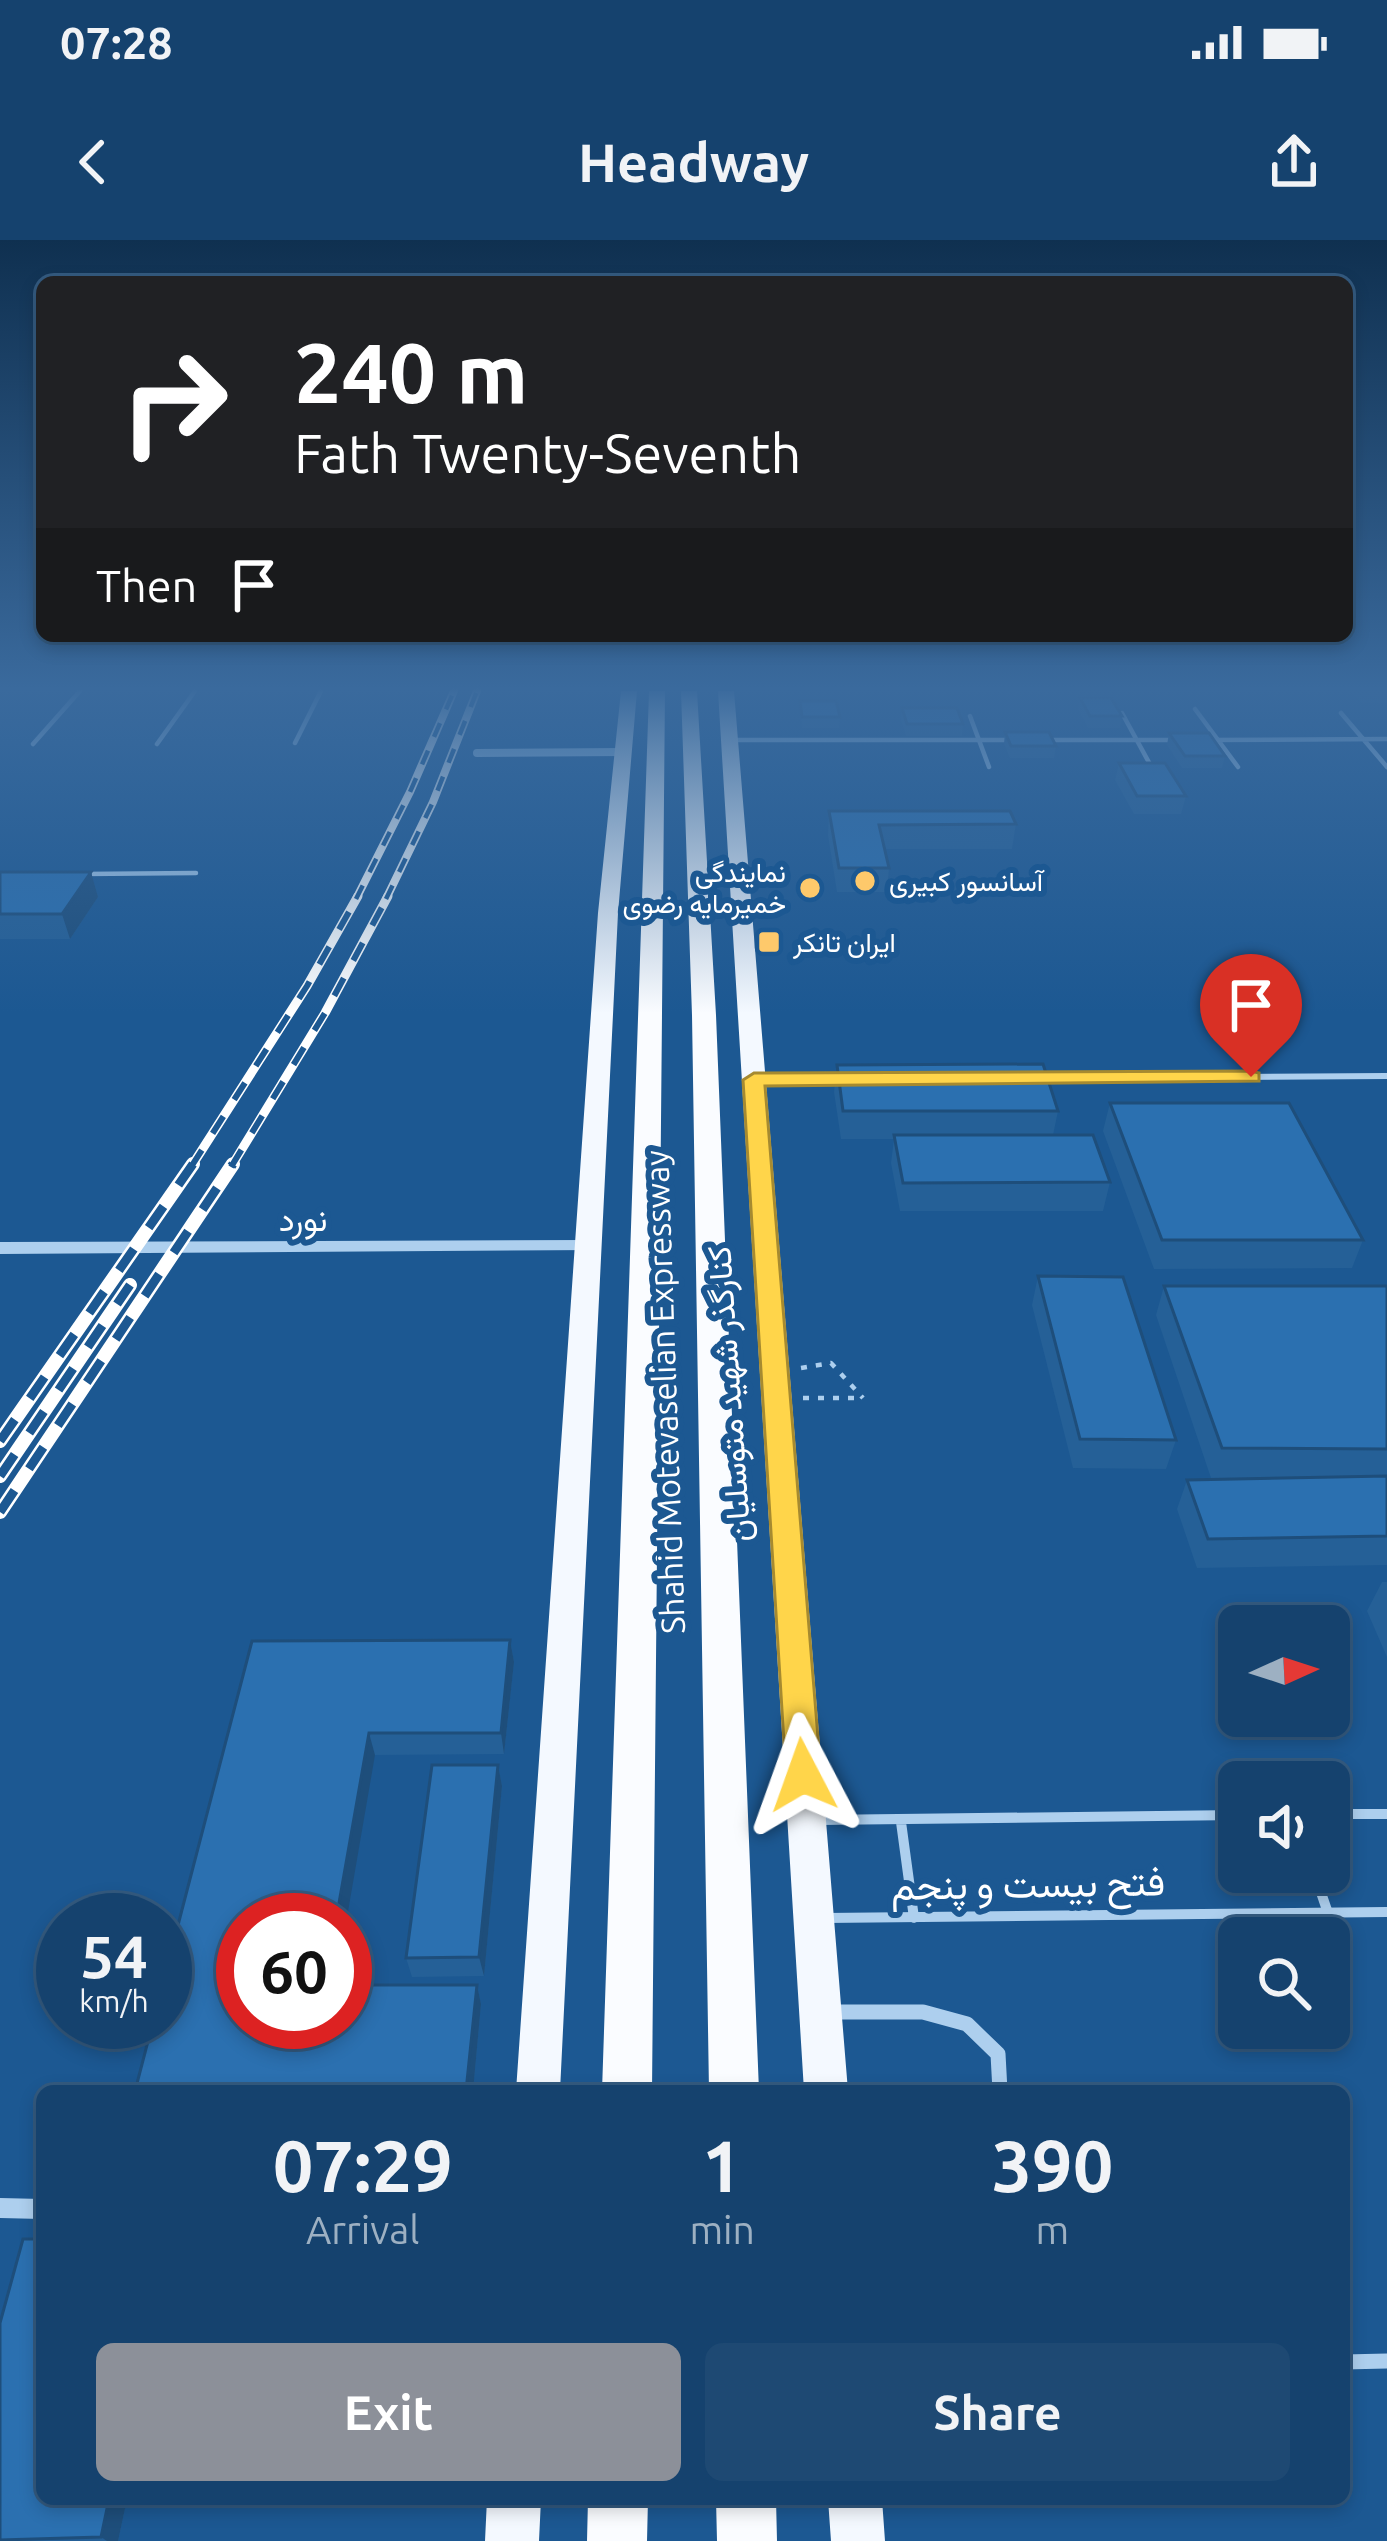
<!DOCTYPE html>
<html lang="en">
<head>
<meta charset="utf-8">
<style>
	:root { --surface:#15426e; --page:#1e4973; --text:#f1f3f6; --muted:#9db0c2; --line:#345b81; --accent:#8c9099 }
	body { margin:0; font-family:Ubuntu,Vazirmatn,sans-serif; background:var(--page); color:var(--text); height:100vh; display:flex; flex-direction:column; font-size:45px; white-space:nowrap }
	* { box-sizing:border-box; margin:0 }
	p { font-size:39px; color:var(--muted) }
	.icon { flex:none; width:66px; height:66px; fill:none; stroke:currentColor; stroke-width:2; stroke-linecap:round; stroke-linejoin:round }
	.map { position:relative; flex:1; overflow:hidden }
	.side { position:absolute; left:36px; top:1845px; width:1314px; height:420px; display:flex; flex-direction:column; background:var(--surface); border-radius:18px; box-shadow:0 6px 18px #0003,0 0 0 3px var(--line) }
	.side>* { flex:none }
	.hud { position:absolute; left:36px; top:36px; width:1317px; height:366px; border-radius:18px; box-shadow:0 6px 18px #0003,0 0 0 3px var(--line); background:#202124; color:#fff; overflow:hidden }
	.needle { width:78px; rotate:87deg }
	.tools { position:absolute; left:1218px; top:1365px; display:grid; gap:24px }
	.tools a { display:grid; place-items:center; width:132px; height:132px; border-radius:18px; background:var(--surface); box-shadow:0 6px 18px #0003,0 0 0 3px var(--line); font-size:60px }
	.speed { position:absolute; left:36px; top:1653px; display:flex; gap:24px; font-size:60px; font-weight:700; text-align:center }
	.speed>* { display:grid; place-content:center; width:156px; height:156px; border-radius:50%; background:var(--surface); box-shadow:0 6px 18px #0003,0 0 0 3px var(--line); line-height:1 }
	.speed small { font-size:30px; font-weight:400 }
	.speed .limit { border:18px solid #d22; background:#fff; color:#111 }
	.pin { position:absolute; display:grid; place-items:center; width:102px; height:102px; color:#fff; margin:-123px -51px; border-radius:50% 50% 50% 0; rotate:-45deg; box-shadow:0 0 12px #0007 }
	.pin .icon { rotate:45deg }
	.me { position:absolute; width:132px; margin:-66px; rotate:356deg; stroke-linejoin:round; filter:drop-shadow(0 0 9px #0008) }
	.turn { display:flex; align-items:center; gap:42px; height:252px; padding:0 60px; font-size:54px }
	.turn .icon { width:156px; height:156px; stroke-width:2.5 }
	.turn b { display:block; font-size:84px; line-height:102px }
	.then { display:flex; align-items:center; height:114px; padding:0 60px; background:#0003; gap:24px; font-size:45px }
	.eta { display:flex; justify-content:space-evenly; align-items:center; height:204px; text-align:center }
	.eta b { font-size:72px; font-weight:700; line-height:84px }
	.action { display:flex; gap:24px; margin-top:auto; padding:24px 60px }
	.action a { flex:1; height:138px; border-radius:18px; background:var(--accent); color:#fff; font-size:48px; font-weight:700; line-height:138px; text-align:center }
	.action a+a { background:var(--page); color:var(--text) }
	.status { display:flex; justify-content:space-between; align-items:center; height:84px; padding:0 60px; background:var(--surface); direction:ltr }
	.status svg { height:33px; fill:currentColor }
	header { display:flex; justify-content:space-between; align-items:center; height:156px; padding:0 60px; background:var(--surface); font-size:54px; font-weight:700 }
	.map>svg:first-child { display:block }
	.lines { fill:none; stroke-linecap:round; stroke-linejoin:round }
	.path { stroke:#adcfee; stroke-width:4.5; stroke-dasharray:6 9; stroke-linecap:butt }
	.service-far3 { stroke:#adcfee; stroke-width:4.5 }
	.service-far2 { stroke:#adcfee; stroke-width:6 }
	.service-far1 { stroke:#adcfee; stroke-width:10 }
	.service { stroke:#adcfee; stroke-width:15 }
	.minor-far1 { stroke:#adcfee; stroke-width:8 }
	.minor { stroke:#adcfee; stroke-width:20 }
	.tertiary { fill:#adcfee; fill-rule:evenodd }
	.primary { fill:#f4f9ff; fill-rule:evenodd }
	.trunk { fill:#fafcff; fill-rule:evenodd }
	.rail-far2-casing { stroke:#fff; stroke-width:8 }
	.rail-far1-casing { stroke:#fff; stroke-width:9 }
	.rail-casing { stroke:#fff; stroke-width:14 }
	.rail-far2 { stroke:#1c5892; stroke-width:4.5; stroke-dasharray:15; stroke-linecap:butt }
	.rail-far1 { stroke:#1c5892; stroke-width:6; stroke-dasharray:20; stroke-linecap:butt }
	.rail { stroke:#1c5892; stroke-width:9; stroke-dasharray:26; stroke-linecap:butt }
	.wall { fill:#256097 }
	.shaded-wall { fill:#1e4e7b }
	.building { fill:#2b70b0; stroke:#1e4e7b; stroke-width:3 }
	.route { fill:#ffd54a; stroke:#a68a30; stroke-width:3 }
	.poi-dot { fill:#fec96b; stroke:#1c5892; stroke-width:4.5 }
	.labels { text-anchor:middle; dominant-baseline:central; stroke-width:12; stroke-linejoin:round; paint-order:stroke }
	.far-poi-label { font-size:27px; fill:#fff; stroke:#1c5892; text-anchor:start }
	.street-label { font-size:33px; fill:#fff; stroke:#1c5892 }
	.near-street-label { font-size:39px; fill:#fff; stroke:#1c5892 }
</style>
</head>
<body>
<div class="status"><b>07:28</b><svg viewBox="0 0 49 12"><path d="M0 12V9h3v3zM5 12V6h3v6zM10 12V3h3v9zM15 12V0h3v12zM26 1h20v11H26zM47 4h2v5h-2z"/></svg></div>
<header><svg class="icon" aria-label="back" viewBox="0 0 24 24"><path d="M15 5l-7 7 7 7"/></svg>Headway<svg class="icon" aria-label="share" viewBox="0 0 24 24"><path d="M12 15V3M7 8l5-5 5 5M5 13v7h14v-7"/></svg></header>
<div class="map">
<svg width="1387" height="2301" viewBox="0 0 1387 2301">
	<rect width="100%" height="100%" fill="#1c5892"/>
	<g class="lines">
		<!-- path -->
		<path class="path" d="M 801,1128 L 831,1123 L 863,1158
			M 803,1158 L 863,1158"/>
		<!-- service-far3 -->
		<path class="service-far3" d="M 1195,469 L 1238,527
			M 1122,473 L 1152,528
			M 1341,473 L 1387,527
			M 970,476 L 989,527
			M 730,500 L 1016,500
			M 1044,500 L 1178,500
			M 1206,500 L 1387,499
			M 295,503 L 321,451
			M 33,504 L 80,451
			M 157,504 L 195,451
			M 83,634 L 196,633"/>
		<!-- service-far2 -->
		<path class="service-far2" d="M 1038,838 L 1387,836
			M 756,840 L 848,839"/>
		<!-- service-far1 -->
		<path class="service-far1" d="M 1329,1574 L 1387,1574
			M 818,1580 L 1239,1575
			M 901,1582 L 914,1678
			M 1314,1632 L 1328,1673
			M 825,1678 L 1387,1672"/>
		<!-- service -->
		<path class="service" d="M 832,1772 L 923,1772 L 967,1784 L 998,1814 L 1000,1851
			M 1344,2122 L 1387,2121"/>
		<!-- minor-far1 -->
		<path class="minor-far1" d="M 477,513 L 623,512"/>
		<!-- minor -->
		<path class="minor" d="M 0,1968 L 42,1969"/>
		<!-- tertiary -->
		<path class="tertiary" d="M 588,1000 L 597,1006 L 595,1010 L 0,1014 L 0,1002 Z"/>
		<!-- primary -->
		<path class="primary" d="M 621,451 L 637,451 L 618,673 L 560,1851 L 516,1851 L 598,673 Z
			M 718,451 L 734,451 L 848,1851 L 804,1851 Z
			M 487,2259 L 541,2259 L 539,2301 L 485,2301 Z
			M 828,2259 L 882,2259 L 885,2301 L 831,2301 Z"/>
		<!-- trunk -->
		<path class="trunk" d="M 649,451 L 665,451 L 652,1851 L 602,1851 Z
			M 681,451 L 697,451 L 716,775 L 759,1851 L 709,1851 L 692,775 Z
			M 588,2259 L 648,2259 L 647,2301 L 587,2301 Z
			M 716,2259 L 776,2259 L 777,2301 L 717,2301 Z"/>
		<!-- rail-far2 casing -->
		<g class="rail-far2-casing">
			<path id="rail-far2" d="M 356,659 L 410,552 L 454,451
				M 386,659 L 433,562 L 477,451"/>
		</g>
		<!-- rail-far1 casing -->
		<g class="rail-far1-casing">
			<path id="rail-far1" d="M 191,927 L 307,746 L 358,656
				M 231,927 L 325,773 L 388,656"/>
		</g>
		<!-- rail casing -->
		<g class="rail-casing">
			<path id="rail" d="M 0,1201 L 193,924
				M 0,1236 L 130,1045
				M 0,1272 L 233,924"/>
		</g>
		<!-- rail-far2 -->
		<use href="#rail-far2" class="rail-far2"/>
		<!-- rail-far1 -->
		<use href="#rail-far1" class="rail-far1"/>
		<!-- rail -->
		<use href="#rail" class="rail"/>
	</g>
	<!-- wall -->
	<path class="wall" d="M 1351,451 L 1387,451 L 1387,463 L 1362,463 Z
		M 1080,458 L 1122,476 L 1120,488 L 1088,488 L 1078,469 Z
		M 800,461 L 840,477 L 839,488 L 802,488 Z
		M 902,468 L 963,484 L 962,496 L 906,496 L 901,480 Z
		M 1005,492 L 1056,506 L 1054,518 L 1010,518 L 1004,504 Z
		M 1169,493 L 1225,516 L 1222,528 L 1182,528 L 1167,505 Z
		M 1119,523 L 1186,556 L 1181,574 L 1134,574 L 1115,540 Z
		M 829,571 L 1016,584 L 1012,609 L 885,609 L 889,628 L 887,652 L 837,652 L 828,595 Z
		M 0,632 L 91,632 L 98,657 L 70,699 L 0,699 Z
		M 837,825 L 1058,871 L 1053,895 L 1110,942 L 1103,971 L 900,971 L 891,923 L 894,899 L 841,899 L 834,852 Z
		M 1110,863 L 1363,1000 L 1352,1028 L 1154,1029 L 1103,891 Z
		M 1038,1036 L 1176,1200 L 1166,1229 L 1073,1228 L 1032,1065 Z
		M 1164,1046 L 1387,1046 L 1387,1325 L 1197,1328 L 1177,1269 L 1187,1240 L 1287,1238 L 1211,1238 L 1156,1075 Z
		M 1382,1342 L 1387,1342 L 1387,1417 L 1367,1371 Z
		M 510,1400 L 514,1422 L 504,1514 L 375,1515 L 243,1782 L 477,1745 L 481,1764 L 473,1851 L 135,1851 L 252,1401 Z
		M 498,1525 L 502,1546 L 484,1736 L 412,1737 L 406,1718 Z
		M 0,2083 L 42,2259 L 127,2259 L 118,2301 L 0,2301 Z"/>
	<!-- shaded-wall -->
	<path class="shaded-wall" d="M 91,632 L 98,657 L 70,699 L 62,674 Z
		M 510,1400 L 514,1422 L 504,1514 L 501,1493 Z
		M 369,1493 L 375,1515 L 345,1689 L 345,1680 L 336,1680 Z
		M 498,1525 L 502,1546 L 484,1736 L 479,1717 Z
		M 477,1745 L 481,1764 L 473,1851 L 466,1851 Z
		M 109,2259 L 127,2259 L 118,2301 L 107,2301 L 101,2297 Z"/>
	<!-- building -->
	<path class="building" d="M 1080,458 L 1111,458 L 1122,476 L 1090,476 Z
		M 800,461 L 836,461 L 840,477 L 802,477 Z
		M 902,468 L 957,468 L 963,484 L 907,484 Z
		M 1005,492 L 1049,492 L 1056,506 L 1011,506 Z
		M 1169,493 L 1209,493 L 1225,516 L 1185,516 Z
		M 1119,523 L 1165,523 L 1186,556 L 1137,556 Z
		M 829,571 L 1010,571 L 1016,584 L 879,585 L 889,628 L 839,628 Z
		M 0,632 L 91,632 L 62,674 L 0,674 Z
		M 1043,824 L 1058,871 L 843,871 L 837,825 Z
		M 1110,863 L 1289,863 L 1363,1000 L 1162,1000 Z
		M 894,895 L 1093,895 L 1110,942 L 903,943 Z
		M 1038,1036 L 1123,1037 L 1176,1200 L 1080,1199 Z
		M 1164,1046 L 1387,1046 L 1387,1209 L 1222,1208 Z
		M 1387,1236 L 1387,1296 L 1208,1299 L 1187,1240 Z
		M 510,1400 L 501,1493 L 369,1493 L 336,1680 L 243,1680 L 243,1782 L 345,1782 L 345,1745 L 477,1745 L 466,1851 L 135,1851 L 153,1782 L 165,1782 L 165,1735 L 252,1401 Z
		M 432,1525 L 498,1525 L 479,1717 L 406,1718 Z
		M 23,1999 L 42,1999 L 42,2259 L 109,2259 L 101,2297 L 0,2300 L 0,2083 Z"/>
	<!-- sky -->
	<linearGradient id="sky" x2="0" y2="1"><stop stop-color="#0f3050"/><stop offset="0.58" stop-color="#3a6a9d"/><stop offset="1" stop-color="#3a6a9d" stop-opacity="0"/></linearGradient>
	<rect width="1387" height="773" fill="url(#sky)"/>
	<!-- route -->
	<path class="route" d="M 1251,831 L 1259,833 L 1259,841 L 765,846 L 821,1535 L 816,1546 L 803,1551 L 791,1546 L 786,1535 L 743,840 L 754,833 Z"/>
	<!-- markers -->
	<g class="poi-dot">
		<circle cx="865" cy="641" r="12"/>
		<circle cx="810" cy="648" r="12"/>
		<rect x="757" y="690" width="24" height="24" rx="6"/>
	</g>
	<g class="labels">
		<!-- far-poi labels -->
		<g class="far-poi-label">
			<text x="786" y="632" text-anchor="end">نمایندگی<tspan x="786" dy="31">خمیرمایه رضوی</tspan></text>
			<text x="889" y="641">آسانسور کبیری</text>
			<text x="793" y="702">ایران تانکر</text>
		</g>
		<!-- street labels -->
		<g class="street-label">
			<text x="303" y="978">نورد</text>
			<text transform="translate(664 1152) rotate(-92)">Shahid Motevaselian Expressway</text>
			<text transform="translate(728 1154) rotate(-94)">کنارگذر شهید متوسلیان</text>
		</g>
		<!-- near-street labels -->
		<g class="near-street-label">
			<text transform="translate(1028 1643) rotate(-1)">فتح بیست و پنجم</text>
		</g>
	</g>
</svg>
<div class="tools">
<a><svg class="needle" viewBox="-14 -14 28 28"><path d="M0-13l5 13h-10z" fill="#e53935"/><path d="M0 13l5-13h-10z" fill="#9db0c2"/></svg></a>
<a><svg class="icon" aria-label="sound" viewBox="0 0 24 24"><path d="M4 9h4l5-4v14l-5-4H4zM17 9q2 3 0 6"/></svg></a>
<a><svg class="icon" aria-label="search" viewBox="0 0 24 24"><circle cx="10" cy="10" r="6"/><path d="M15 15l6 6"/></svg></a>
</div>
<div class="speed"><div>54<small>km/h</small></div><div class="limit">60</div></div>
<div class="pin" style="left:1251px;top:837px;background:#d93025"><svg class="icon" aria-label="arrive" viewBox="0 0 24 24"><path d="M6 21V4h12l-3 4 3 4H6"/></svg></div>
<svg class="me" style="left:803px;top:1535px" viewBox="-20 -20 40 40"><path d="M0-17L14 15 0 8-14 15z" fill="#ffd54a" stroke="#fff" stroke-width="4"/></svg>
<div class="hud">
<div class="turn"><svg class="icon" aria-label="right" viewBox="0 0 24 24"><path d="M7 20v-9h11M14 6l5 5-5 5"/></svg><div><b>240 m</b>Fath Twenty-Seventh</div></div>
<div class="then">Then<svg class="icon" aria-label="arrive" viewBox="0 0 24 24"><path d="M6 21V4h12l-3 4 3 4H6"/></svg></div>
</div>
<section class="side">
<div class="eta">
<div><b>07:29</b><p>Arrival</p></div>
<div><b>1</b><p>min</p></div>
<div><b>390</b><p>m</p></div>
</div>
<div class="action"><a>Exit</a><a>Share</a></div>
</section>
</div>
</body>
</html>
